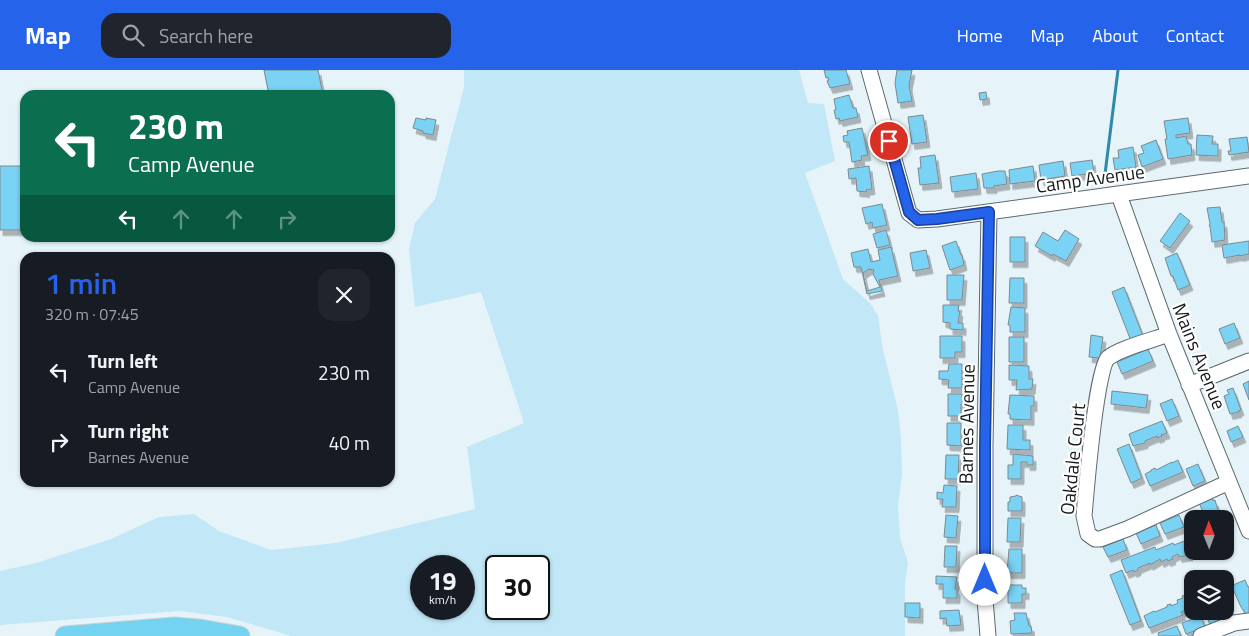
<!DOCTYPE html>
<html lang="en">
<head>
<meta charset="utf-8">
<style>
	:root { --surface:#171b24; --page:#20242c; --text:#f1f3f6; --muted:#9ea1a6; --accent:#2563eb }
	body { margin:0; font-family:"Titillium Web",sans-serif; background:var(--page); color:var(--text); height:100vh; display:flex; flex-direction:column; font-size:19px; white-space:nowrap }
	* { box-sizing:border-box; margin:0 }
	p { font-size:16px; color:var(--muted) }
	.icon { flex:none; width:28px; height:28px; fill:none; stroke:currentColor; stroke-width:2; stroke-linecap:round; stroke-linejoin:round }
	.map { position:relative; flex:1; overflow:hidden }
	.sheet { position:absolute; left:20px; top:182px; width:375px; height:235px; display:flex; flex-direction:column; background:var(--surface); border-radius:15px; box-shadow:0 1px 4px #0004 }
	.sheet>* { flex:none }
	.hud { position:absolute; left:20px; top:20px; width:375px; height:152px; border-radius:15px; box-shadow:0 1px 4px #0004; background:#0b6e4f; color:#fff; overflow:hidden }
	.needle { width:32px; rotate:359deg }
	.tools { position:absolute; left:1184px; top:440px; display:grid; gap:10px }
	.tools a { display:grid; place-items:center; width:50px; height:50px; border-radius:10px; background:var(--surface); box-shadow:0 1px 4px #0004; font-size:25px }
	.speed { position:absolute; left:410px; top:485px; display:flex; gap:10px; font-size:25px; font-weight:700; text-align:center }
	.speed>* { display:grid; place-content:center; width:65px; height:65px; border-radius:50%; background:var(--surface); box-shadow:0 1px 4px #0004; line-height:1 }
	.speed small { font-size:12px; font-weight:400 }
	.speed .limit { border:2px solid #111; border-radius:8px; background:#fff; color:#111 }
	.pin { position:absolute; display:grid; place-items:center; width:42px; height:42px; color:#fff; margin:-21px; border:2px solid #fff; border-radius:50%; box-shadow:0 1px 5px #0007 }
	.me { position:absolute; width:55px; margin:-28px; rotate:0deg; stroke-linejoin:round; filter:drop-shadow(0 0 4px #0008) }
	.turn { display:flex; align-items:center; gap:18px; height:105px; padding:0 25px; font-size:22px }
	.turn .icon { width:65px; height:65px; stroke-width:2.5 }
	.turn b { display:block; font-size:35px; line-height:42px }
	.lanes { display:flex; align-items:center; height:48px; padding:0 25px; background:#0003; justify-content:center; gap:25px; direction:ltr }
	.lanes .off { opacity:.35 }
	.round { display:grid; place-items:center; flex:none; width:52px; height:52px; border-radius:15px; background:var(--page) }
	.summary { display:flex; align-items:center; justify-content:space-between; height:85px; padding:0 25px }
	h1 { font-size:30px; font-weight:600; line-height:38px; color:var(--accent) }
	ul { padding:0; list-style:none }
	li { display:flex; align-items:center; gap:15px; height:70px; padding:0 25px }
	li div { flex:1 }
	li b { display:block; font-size:19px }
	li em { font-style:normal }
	header { display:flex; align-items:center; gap:30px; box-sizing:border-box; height:70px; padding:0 25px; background:var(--accent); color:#fff }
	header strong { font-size:24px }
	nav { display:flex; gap:28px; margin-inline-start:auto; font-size:18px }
	.search { width:350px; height:45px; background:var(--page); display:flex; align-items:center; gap:12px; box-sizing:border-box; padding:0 18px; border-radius:15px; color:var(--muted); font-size:19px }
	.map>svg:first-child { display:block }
	.green { fill:#c2e7f7; fill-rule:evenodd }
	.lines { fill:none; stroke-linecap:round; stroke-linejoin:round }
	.stream { stroke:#3088a7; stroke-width:3 }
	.building { fill:#7ad2f5; stroke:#7d898e; fill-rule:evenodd; filter:url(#shadow) }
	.minor-casing { stroke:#5e6a6f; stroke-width:17 }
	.major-casing { stroke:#d0d1d2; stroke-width:21 }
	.minor { stroke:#fff; stroke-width:15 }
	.major { stroke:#74d3f0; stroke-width:19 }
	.route-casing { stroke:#184099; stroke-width:12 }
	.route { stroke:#2563eb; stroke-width:9 }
	.labels { text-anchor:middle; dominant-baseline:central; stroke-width:4.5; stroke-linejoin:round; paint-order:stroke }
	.street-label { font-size:19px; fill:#161b1d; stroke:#fff }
</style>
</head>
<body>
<header>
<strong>Map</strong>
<div class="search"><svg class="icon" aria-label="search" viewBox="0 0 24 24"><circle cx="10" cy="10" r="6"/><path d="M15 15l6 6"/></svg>Search here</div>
<nav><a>Home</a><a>Map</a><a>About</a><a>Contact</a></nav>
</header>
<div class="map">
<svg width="1249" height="566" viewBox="0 0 1249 566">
	<defs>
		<filter id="shadow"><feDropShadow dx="3" dy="5.5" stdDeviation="0" flood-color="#0004"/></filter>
	</defs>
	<rect width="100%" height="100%" fill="#e6f4f9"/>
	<!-- green -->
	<path class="green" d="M 464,0 L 799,0 L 808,33 L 824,34 L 835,91 L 805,103 L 843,209 L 870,233 L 878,246 L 883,280 L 898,340 L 901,368 L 902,404 L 898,436 L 900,468 L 908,493 L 905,513 L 905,566 L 291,566 L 227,547 L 180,541 L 0,555 L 0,501 L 36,493 L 111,469 L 159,447 L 194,444 L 219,461 L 271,480 L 336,473 L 475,439 L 467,377 L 524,353 L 481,222 L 415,237 L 409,179 L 415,153 L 435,129 L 464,17 ZM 421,496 L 464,496 L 464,539 L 421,539 ZM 496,496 L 539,496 L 539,539 L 496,539 Z"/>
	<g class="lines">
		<!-- stream -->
		<path class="stream" d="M 1104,112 L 1118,0"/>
	</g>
	<!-- building -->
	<path class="building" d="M 264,0 L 318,0 L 323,25 L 269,25 Z
		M 824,0 L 846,0 L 850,14 L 830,18 L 827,11 L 829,10 L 828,7 L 826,8 Z
		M 897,0 L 912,0 L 909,15 L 912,31 L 898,33 L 895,13 Z
		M 986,22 L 987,29 L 980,30 L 979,23 Z
		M 849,25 L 853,38 L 856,38 L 858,47 L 840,51 L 839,48 L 836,49 L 834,40 L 836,40 L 834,29 Z
		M 923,45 L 927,72 L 912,74 L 908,47 Z
		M 416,48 L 426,50 L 426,48 L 436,50 L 433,65 L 423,63 L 423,61 L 413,58 Z
		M 1188,48 L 1190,63 L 1176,65 L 1176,68 L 1186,66 L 1188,74 L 1191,74 L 1192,85 L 1168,89 L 1165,69 L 1167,69 L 1164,51 Z
		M 862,58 L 868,85 L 861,86 L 862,90 L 852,92 L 849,72 L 844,72 L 843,66 L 848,65 L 847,61 Z
		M 1197,65 L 1213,66 L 1212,74 L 1218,74 L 1218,86 L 1196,85 Z
		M 1247,67 L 1249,82 L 1229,85 L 1228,81 L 1231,81 L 1229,69 Z
		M 1156,70 L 1163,89 L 1142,97 L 1138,85 L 1144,83 L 1141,76 Z
		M 1133,77 L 1136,97 L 1115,100 L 1113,88 L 1119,88 L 1118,80 Z
		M 935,85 L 939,113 L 920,115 L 918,98 L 921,98 L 920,87 Z
		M 1092,90 L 1094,103 L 1072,106 L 1070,93 Z
		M 1063,91 L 1065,106 L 1041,110 L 1039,95 Z
		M 0,96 L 25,96 L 25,160 L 0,160 Z
		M 869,96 L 872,119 L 866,120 L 867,122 L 857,121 L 856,108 L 849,109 L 848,99 Z
		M 1033,96 L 1035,111 L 1010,114 L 1009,100 Z
		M 998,101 L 1005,101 L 1007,114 L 994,116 L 994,118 L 984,118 L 982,104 Z
		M 976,103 L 978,119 L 952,122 L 950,107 Z
		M 882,134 L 887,155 L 873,158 L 872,152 L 866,154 L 862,138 Z
		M 1220,137 L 1222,152 L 1224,152 L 1225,170 L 1212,172 L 1210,156 L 1209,156 L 1210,154 L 1207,138 Z
		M 1180,143 L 1190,151 L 1170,178 L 1160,171 Z
		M 886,160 L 890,175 L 877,178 L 873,164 Z
		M 1065,160 L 1079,169 L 1066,191 L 1053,184 L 1052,186 L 1035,176 L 1043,162 L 1058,171 Z
		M 1010,167 L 1025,167 L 1025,192 L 1010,192 Z
		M 956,171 L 961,185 L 962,185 L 964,195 L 950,200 L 942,176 Z
		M 1249,171 L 1249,184 L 1240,186 L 1240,185 L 1224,188 L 1222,175 Z
		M 891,177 L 898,206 L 879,210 L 882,221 L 867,224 L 861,197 L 854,197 L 851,183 L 868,179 L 871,192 L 880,190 L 878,180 ZM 869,199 L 874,200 L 873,204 L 880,217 L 867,221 L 863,203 Z
		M 926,180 L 930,198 L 913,201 L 910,183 Z
		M 1177,183 L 1190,215 L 1178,220 L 1173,206 L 1171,206 L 1165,188 Z
		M 947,205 L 964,205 L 962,230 L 947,230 Z
		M 1010,208 L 1024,208 L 1024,233 L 1009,233 Z
		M 1124,217 L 1143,266 L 1131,271 L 1112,222 Z
		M 943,235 L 959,235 L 958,241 L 960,241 L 958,253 L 963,253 L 963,260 L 950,259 L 950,253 L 943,252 Z
		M 1011,237 L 1025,238 L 1025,262 L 1010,262 L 1010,255 L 1008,255 Z
		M 1234,253 L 1240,268 L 1225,274 L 1219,259 Z
		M 1091,265 L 1103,267 L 1100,288 L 1089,287 Z
		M 940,266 L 962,266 L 962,282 L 955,282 L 955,288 L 940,288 Z
		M 1009,267 L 1024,267 L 1024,292 L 1009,292 Z
		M 1148,279 L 1153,291 L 1122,304 L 1117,292 Z
		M 949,294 L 962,294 L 962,318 L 948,318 L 949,310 L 939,309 L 939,301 L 948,301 Z
		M 1009,295 L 1029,296 L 1029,309 L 1033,309 L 1032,319 L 1016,320 L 1017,310 L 1009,310 Z
		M 1249,311 L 1249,330 L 1243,314 Z
		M 1233,318 L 1241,340 L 1238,341 L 1239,342 L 1230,344 L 1224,326 L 1229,324 L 1227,320 Z
		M 1112,321 L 1148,325 L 1146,338 L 1111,334 Z
		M 948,324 L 962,324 L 963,334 L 961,334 L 961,346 L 948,346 Z
		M 1010,325 L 1034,326 L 1034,336 L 1031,336 L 1031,350 L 1010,349 L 1010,344 L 1008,344 Z
		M 1172,329 L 1179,346 L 1167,351 L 1160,334 Z
		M 1162,351 L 1167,363 L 1161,365 L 1162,366 L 1157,368 L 1157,366 L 1145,371 L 1145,373 L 1133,376 L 1129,364 Z
		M 947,353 L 961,353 L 961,376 L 947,375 Z
		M 1008,355 L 1023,355 L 1023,370 L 1030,370 L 1030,380 L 1007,379 Z
		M 1238,356 L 1243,367 L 1231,372 L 1227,361 Z
		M 1129,374 L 1142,408 L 1131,413 L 1117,379 Z
		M 1013,384 L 1033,386 L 1033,395 L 1027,395 L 1027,392 L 1021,392 L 1021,409 L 1008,409 L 1008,395 L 1013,395 Z
		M 946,385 L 959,385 L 958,409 L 945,409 Z
		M 1178,390 L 1183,402 L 1150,416 L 1145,404 L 1151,401 L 1151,400 L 1155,398 L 1156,400 L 1172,392 L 1172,393 Z
		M 1198,394 L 1205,411 L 1193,416 L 1186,399 Z
		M 944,415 L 957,416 L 956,437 L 942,437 L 943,429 L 937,429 L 937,422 L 943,423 Z
		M 1211,424 L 1213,431 L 1215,430 L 1220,447 L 1222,446 L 1223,449 L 1207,449 L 1205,443 L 1204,444 L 1199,433 Z
		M 1016,425 L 1022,427 L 1022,441 L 1008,441 L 1008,432 L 1010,432 L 1010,427 L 1016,426 Z
		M 946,445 L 958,446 L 956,468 L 944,467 Z
		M 1179,445 L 1184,457 L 1165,464 L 1160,453 Z
		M 1008,448 L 1021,448 L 1020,472 L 1007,472 Z
		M 1156,455 L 1160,466 L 1141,474 L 1136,463 Z
		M 1192,468 L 1193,481 L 1190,483 L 1190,485 L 1179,487 L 1178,484 L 1172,487 L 1173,489 L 1168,491 L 1167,489 L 1161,492 L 1160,489 L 1150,495 L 1150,493 L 1138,498 L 1138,500 L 1134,502 L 1133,500 L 1126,503 L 1121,490 L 1155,477 L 1156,480 L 1173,473 L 1174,475 Z
		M 1123,469 L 1127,480 L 1108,487 L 1103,477 Z
		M 945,476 L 957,476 L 956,497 L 944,497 Z
		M 1009,479 L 1022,479 L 1022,503 L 1007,503 Z
		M 1122,500 L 1141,551 L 1130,555 L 1110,505 Z
		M 936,506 L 957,507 L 955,519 L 957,519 L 957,528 L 943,528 L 943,514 L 936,514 Z
		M 1226,507 L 1231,519 L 1225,521 L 1225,509 L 1222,509 Z
		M 1245,510 L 1248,517 L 1249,517 L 1249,548 L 1241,537 L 1233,519 L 1233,515 Z
		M 1008,515 L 1022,515 L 1022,518 L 1026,518 L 1026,524 L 1022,524 L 1022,533 L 1008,533 Z
		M 1192,524 L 1192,538 L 1181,542 L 1183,545 L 1149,558 L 1144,546 L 1154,541 L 1155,542 L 1167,537 L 1167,535 L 1171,534 L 1171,536 L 1178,533 L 1177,530 L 1183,528 L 1182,526 Z
		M 905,533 L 920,533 L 920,548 L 905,547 Z
		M 1225,536 L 1229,547 L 1210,555 L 1206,544 L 1213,541 L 1225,541 Z
		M 959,540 L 961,555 L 947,556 L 946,548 L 940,549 L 940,541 Z
		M 1014,543 L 1026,543 L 1029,556 L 1031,556 L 1032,563 L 1011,564 L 1010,551 L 1015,550 Z
		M 1201,546 L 1205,557 L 1186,564 L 1182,553 Z
		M 1177,556 L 1181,566 L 1159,566 L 1158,563 Z"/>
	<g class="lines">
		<!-- minor casing -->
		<g class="minor-casing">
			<path id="minor" d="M 869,0 L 909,143 L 918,150 L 937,149 L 1249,106
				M 1119,125 L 1169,264 L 1249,461
				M 1169,264 C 1153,270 1120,278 1108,288 C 1096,299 1086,423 1084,446 L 1088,464 L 1095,469 L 1100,469 L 1127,459 L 1229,412
				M 1189,315 L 1249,291
				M 988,566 L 985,529 L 985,376 L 989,142
				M 1201,566 L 1234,553 L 1249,551"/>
		</g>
		<!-- major casing -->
		<g class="major-casing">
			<path id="major" d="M 65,566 L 174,557 L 200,559 L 240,566"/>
		</g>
		<!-- minor -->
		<use href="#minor" class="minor"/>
		<!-- major -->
		<use href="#major" class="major"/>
	</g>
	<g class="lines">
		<!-- route casing -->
		<g class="route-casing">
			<path id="route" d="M 889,71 L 909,142 L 918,150 L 937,149 L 989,142 L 985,376 L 985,510"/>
		</g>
		<!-- route -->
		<use href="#route" class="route"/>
	</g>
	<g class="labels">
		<!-- street labels -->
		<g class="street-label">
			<text transform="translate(1090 108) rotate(-8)">Camp Avenue</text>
			<text transform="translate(1200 286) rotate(68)">Mains Avenue</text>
			<text transform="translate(966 354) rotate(-89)">Barnes Avenue</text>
			<text transform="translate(1072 389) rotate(-84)">Oakdale Court</text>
		</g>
	</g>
</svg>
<div class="tools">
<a><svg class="needle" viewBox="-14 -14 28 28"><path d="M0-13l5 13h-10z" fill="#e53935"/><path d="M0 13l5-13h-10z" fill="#9ea1a6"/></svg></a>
<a><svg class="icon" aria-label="layers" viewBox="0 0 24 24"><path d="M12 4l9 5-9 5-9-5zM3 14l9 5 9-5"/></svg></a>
</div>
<div class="speed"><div>19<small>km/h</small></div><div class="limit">30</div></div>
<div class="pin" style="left:889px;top:71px;background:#d93025"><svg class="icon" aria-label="arrive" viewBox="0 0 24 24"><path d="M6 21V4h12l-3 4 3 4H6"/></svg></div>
<svg class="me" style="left:985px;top:510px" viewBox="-20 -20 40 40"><circle r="19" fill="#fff"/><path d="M0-13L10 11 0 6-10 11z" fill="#2563eb"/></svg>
<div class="hud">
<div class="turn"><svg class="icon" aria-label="left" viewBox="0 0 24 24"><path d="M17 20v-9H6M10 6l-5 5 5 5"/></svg><div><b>230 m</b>Camp Avenue</div></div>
<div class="lanes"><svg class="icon" aria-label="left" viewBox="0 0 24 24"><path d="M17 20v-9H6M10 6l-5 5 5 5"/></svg><svg class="icon off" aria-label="ahead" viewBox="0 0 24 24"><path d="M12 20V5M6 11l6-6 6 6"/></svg><svg class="icon off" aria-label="ahead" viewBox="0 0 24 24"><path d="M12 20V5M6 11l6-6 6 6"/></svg><svg class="icon off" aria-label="right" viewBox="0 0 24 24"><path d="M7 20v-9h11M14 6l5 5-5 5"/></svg></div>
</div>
<section class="sheet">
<div class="summary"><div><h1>1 min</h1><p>320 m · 07:45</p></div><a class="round"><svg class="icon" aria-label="close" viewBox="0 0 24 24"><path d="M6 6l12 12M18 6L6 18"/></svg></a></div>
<ul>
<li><svg class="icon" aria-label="left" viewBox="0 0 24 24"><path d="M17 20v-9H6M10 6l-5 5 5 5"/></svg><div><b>Turn left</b><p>Camp Avenue</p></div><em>230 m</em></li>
<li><svg class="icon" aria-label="right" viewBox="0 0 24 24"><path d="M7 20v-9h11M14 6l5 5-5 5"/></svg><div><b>Turn right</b><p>Barnes Avenue</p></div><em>40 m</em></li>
</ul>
</section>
</div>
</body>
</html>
